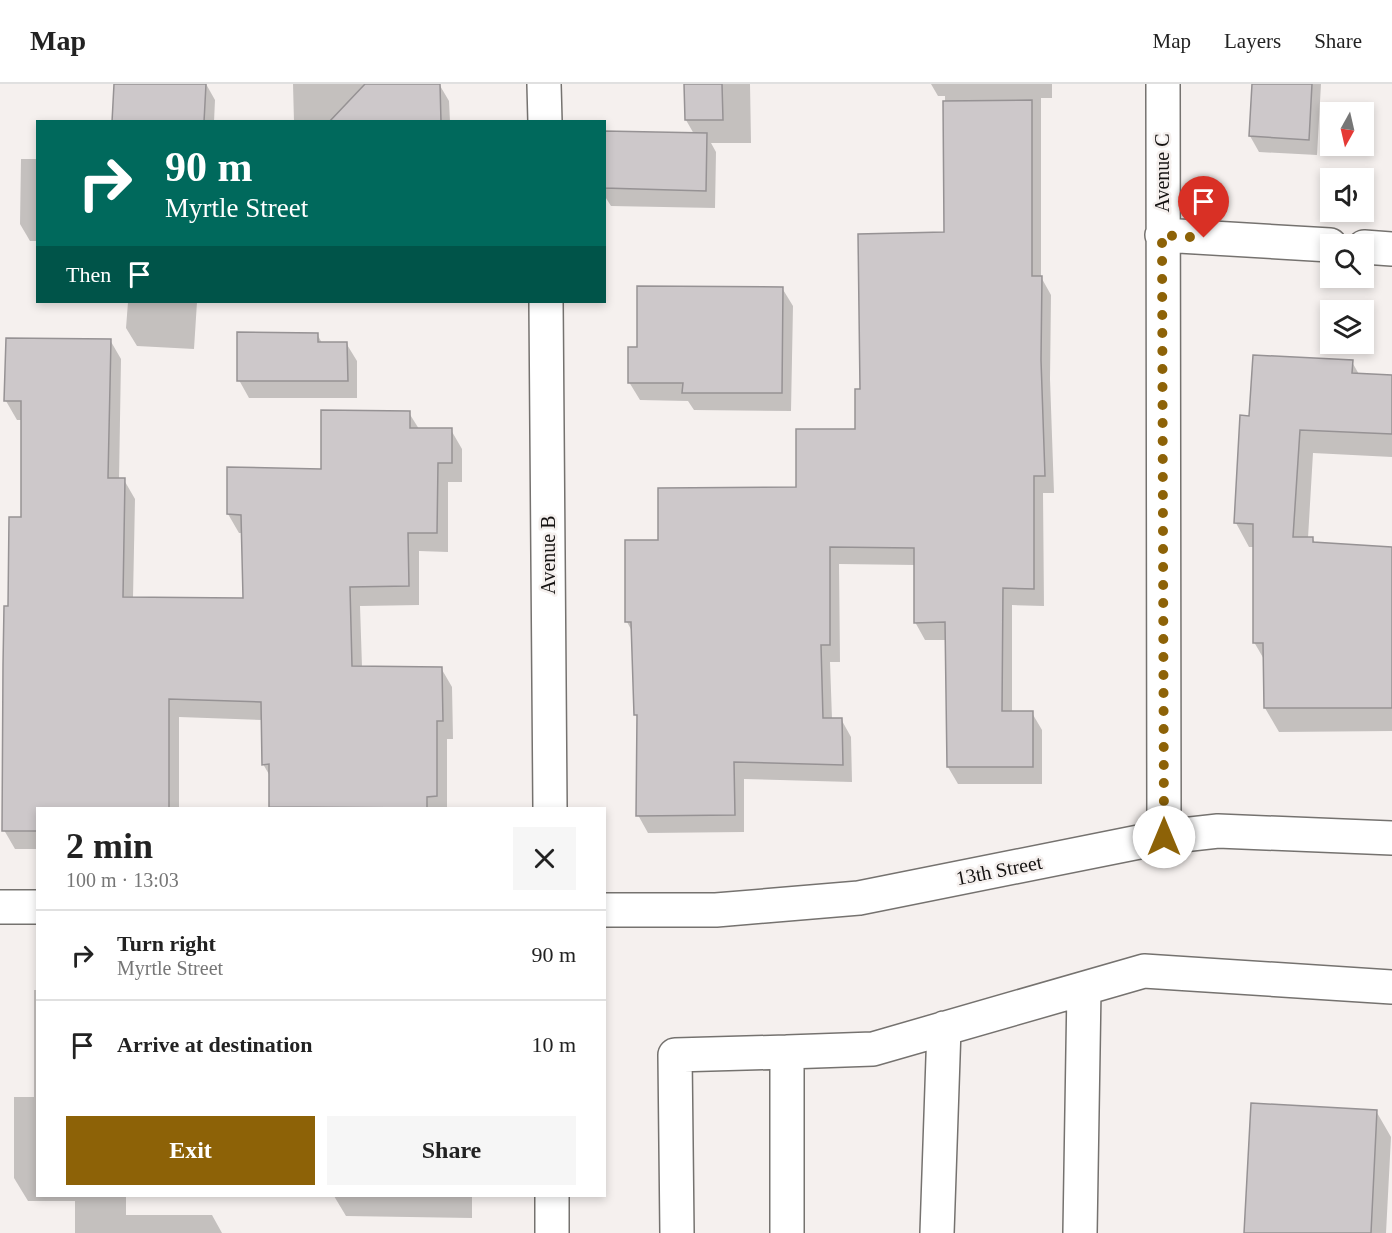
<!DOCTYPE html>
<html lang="en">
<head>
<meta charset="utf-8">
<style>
	:root { --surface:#fff; --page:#f6f6f6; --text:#222; --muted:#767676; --line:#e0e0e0; --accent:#8d6207 }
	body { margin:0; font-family:"Times New Roman",serif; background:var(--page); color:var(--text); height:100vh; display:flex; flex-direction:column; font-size:22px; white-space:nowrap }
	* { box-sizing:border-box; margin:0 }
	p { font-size:20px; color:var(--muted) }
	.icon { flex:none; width:33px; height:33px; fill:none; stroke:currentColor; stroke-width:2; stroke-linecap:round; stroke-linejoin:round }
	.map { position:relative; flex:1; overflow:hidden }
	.panel { position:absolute; left:36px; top:723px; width:570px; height:390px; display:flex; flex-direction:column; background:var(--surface); border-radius:0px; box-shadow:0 3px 9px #0003 }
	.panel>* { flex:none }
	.guide { position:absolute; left:36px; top:36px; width:570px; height:183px; border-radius:0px; box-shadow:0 3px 9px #0003; background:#00695c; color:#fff; overflow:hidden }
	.needle { width:39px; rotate:188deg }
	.tools { position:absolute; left:1320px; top:18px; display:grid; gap:12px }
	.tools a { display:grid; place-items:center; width:54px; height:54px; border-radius:0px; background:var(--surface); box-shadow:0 3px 9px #0003; font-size:30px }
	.pin { position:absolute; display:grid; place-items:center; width:51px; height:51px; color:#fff; margin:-62px -26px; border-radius:50% 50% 50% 0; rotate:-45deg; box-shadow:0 0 6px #0007 }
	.pin .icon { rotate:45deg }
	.me { position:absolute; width:66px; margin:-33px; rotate:0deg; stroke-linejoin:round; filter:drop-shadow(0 0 4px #0008) }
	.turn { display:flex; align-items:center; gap:21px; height:126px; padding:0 30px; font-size:27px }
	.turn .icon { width:78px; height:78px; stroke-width:2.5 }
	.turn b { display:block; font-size:42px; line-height:51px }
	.then { display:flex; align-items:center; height:57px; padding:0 30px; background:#0003; gap:12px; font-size:22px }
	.round { display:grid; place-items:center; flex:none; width:63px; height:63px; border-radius:0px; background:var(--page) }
	.head { display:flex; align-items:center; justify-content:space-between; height:102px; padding:0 30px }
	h1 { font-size:36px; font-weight:700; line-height:45px }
	.cta { display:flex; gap:12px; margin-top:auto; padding:12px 30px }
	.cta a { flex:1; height:69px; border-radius:0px; background:var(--accent); color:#fff; font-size:24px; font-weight:700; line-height:69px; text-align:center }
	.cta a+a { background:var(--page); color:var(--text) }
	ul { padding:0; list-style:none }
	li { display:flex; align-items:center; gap:18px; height:90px; padding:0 30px; border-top:2px solid var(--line) }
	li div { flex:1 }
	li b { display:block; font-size:22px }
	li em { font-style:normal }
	header { display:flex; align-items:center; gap:36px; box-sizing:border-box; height:84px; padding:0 30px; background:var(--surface); border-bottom:2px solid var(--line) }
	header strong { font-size:28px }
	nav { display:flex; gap:33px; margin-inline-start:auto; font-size:21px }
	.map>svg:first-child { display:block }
	.shadow { fill:#0003 }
	.building { fill:#cdc8ca; stroke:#969294; stroke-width:1.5 }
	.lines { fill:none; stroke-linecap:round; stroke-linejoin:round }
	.minor-casing { stroke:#75726f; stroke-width:36 }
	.minor { stroke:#fff; stroke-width:33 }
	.route { stroke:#8d6207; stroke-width:10; stroke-dasharray:0 18 }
	.labels { text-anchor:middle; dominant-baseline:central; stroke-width:5; stroke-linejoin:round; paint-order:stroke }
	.street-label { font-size:20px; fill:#141211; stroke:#f5f0ee }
</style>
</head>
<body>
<header>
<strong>Map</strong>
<nav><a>Map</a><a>Layers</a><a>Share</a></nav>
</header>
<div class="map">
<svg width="1392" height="1149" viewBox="0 0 1392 1149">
	<rect width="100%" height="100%" fill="#f5f0ee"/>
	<!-- shadow -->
	<path class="shadow" d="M 115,0 L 206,0 L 215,16 L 214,38 L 114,38 Z
		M 293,0 L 439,0 L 449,17 L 450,38 L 294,38 Z
		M 686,0 L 750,0 L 751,59 L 711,59 L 716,68 L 715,124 L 611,122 L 604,111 L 604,49 L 694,50 L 686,36 Z
		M 931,0 L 1052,0 L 1052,14 L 1041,14 L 1041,193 L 1051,211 L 1050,295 L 1054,409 L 1043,409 L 1044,522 L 1012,521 L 1012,629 L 1032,629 L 1042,646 L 1042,700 L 958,700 L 948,683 L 946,556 L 925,556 L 915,538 L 916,481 L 839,480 L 840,578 L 830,578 L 832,635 L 841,635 L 851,653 L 852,698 L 744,695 L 744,748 L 648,749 L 638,731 L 638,635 L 636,630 L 633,549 L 627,538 L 660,457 L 798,405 L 856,346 L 862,306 L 946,149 L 945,12 L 938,12 Z
		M 1253,0 L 1321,0 L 1317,71 L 1259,68 L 1250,52 Z
		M 21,75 L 38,75 L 38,157 L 30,157 L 20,140 Z
		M 782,204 L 793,222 L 791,327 L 694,326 L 688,317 L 640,316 L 629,298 L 639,264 Z
		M 128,218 L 197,218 L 194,265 L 137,262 L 126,244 Z
		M 317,250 L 322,259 L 346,259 L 357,277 L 357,314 L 249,314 L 239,296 Z
		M 110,256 L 121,275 L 119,396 L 124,396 L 135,415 L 133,514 L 244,515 L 243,449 L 239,449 L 228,430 L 322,386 L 409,329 L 419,345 L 451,346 L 462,365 L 462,398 L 448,398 L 448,468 L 419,467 L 419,521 L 360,522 L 362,583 L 441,584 L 452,603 L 453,655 L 447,655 L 447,724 L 271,724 L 270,692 L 263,680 L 263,636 L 179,633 L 179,724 L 38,724 L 38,765 L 15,765 L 4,746 L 9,523 L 23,435 L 23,336 L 17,336 L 6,317 Z
		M 1352,278 L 1364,299 L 1392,300 L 1392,373 L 1313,369 L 1308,454 L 1312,454 L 1392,569 L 1392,647 L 1279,648 L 1265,624 L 1265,577 L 1254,558 L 1254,463 L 1249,463 L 1236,439 L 1251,334 Z
		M 34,906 L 38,906 L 38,1112 L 126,1112 L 126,1131 L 212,1131 L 222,1149 L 75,1149 L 75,1117 L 28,1117 L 14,1094 L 14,1013 L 34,1013 Z
		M 1376,1027 L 1391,1053 L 1386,1149 L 1246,1149 Z
		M 334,1112 L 472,1112 L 472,1134 L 346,1132 Z"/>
	<!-- building -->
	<path class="building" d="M 114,0 L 206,0 L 204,38 L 112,38 Z
		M 365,0 L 440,0 L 441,38 L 329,38 Z
		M 684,0 L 722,0 L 723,36 L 685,36 Z
		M 1252,0 L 1312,0 L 1309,56 L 1249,52 Z
		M 1032,16 L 1032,192 L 1042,192 L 1041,276 L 1045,392 L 1034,392 L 1034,505 L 1003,504 L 1002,627 L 1033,627 L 1033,683 L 947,683 L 945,538 L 914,539 L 914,464 L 830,463 L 830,561 L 821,561 L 823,634 L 842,634 L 843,681 L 734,678 L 735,731 L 636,732 L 637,631 L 634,631 L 631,538 L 625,538 L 625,456 L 658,456 L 658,404 L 796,403 L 796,345 L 855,345 L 855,305 L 860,305 L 858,150 L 944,148 L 943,17 Z
		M 604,47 L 707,49 L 706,107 L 604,104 Z
		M 637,202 L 783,203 L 782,309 L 682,309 L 683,299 L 628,299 L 628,263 L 637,263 Z
		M 237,248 L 318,249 L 318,258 L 347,258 L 348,297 L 237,297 Z
		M 6,254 L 111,255 L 108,394 L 125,394 L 123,513 L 243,514 L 241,431 L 227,430 L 227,383 L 321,385 L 321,326 L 410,327 L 410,344 L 452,344 L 452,379 L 438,379 L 437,449 L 408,449 L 409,502 L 350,503 L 352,582 L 442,583 L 443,637 L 437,637 L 437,712 L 427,713 L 427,724 L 269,723 L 269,680 L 262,681 L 261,618 L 169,615 L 169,724 L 38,724 L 38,747 L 2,747 L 3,581 L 4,522 L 8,522 L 9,433 L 21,433 L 21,317 L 4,317 Z
		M 1253,271 L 1353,276 L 1352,289 L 1392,291 L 1392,350 L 1300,346 L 1293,453 L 1313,453 L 1313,458 L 1392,463 L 1392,624 L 1264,624 L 1263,559 L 1253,559 L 1253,440 L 1234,439 L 1240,331 L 1249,332 Z
		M 1251,1019 L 1377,1026 L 1371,1149 L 1244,1149 Z"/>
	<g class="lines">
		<!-- minor casing -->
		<g class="minor-casing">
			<path id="minor" d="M 544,0 L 545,38
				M 1163,0 L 1164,753
				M 1162,151 L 1330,161
				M 1364,163 L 1392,165
				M 546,218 L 550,724
				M 0,823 L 38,823
				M 604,826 L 716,826 L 859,814 L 1164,753 L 1218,747 L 1392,754
				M 787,968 L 873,965 L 1144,887 L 1392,903
				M 552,1112 L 552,1149
				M 677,1149 L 675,971 L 787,968 L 787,1149
				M 937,1149 L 944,944
				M 1080,1149 L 1084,905"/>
		</g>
		<!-- minor -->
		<use href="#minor" class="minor"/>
	</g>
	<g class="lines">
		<!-- route -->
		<path class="route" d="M 1164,753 L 1162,151 L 1204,154"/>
	</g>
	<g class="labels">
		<!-- street labels -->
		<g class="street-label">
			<text transform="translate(1162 89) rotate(-90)">Avenue C</text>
			<text transform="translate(548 471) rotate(-90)">Avenue B</text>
			<text transform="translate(999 786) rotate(-11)">13th Street</text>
		</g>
	</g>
</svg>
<div class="tools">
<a><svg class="needle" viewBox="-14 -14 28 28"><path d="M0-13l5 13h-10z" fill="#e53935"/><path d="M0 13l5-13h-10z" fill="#767676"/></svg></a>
<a><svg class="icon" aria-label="sound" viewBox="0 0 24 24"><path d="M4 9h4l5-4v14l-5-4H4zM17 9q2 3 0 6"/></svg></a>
<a><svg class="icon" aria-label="search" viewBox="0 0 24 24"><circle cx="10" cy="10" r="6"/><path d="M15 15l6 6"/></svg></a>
<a><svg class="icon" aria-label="layers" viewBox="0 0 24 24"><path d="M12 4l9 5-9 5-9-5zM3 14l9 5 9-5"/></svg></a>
</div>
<div class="pin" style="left:1204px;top:154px;background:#d93025"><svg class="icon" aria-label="arrive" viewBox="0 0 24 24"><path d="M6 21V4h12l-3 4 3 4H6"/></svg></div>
<svg class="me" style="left:1164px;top:753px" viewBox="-20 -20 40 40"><circle r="19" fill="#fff"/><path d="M0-13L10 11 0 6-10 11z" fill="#8d6207"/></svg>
<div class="guide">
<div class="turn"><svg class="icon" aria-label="right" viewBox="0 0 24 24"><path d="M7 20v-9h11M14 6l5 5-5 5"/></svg><div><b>90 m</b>Myrtle Street</div></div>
<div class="then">Then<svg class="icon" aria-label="arrive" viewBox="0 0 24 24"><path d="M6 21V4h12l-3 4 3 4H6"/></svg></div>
</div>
<section class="panel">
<div class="head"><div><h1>2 min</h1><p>100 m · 13:03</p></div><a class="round"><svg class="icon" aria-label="close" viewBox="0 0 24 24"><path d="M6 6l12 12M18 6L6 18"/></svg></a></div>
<ul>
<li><svg class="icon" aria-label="right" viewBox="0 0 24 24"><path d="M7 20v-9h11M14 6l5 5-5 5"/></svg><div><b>Turn right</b><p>Myrtle Street</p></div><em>90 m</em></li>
<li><svg class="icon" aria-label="arrive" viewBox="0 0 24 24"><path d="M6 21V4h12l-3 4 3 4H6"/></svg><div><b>Arrive at destination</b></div><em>10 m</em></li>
</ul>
<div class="cta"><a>Exit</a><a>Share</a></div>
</section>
</div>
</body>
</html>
